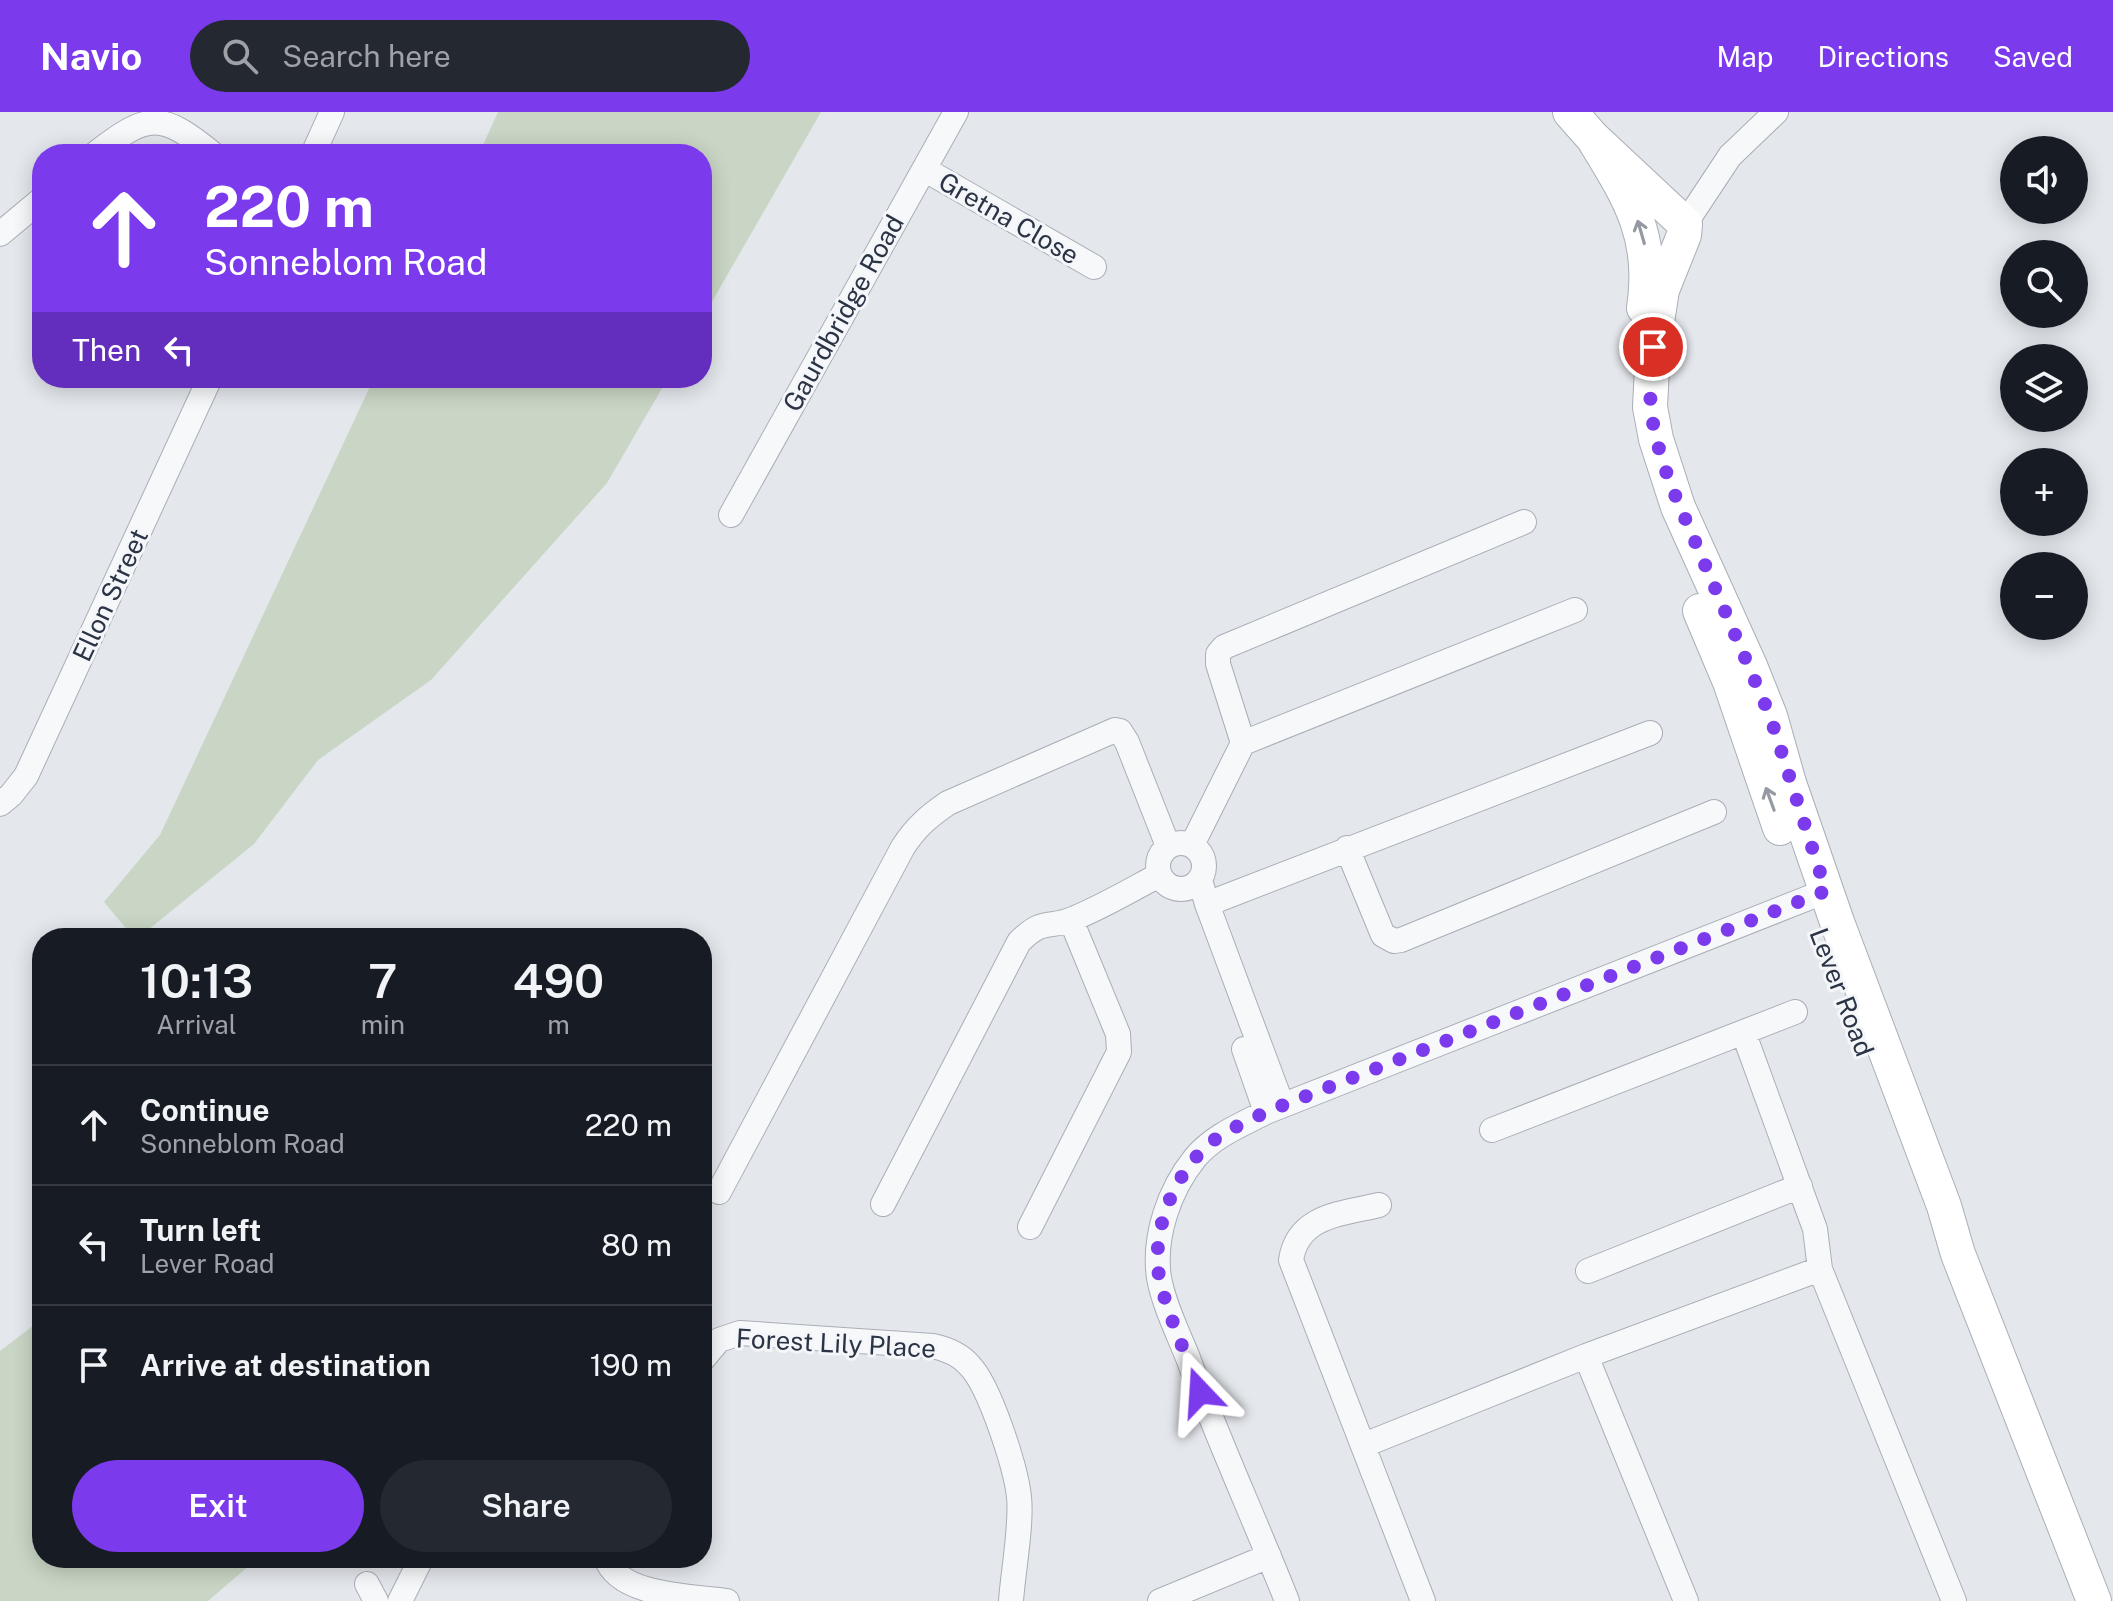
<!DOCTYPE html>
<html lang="en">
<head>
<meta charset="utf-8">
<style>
	:root { --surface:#171b24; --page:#242831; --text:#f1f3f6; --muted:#9ea1a6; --line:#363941; --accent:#7c3aed }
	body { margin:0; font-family:"Public Sans",sans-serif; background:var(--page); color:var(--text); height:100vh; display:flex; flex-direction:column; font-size:30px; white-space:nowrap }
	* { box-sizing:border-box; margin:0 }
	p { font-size:26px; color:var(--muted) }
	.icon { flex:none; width:44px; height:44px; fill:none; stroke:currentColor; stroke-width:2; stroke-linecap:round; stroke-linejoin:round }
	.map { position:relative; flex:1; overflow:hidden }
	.details { position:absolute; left:32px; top:816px; width:680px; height:640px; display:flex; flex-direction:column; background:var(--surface); border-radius:32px; box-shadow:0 4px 20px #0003 }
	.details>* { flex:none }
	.banner { position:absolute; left:32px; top:32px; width:680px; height:244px; border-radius:32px; box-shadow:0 4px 20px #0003; background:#7c3aed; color:#fff; overflow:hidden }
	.tools { position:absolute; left:2000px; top:24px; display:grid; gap:16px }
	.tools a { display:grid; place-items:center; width:88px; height:88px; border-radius:50%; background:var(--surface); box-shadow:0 4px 20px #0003; font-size:40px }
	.pin { position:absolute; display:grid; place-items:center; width:68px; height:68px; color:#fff; margin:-34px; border:4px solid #fff; border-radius:50%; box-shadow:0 2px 8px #0007 }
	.me { position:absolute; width:88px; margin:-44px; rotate:340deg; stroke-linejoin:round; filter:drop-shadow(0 0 6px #0008) }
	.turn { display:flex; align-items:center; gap:28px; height:168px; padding:0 40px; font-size:36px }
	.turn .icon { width:104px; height:104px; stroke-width:2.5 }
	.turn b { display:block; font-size:56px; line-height:68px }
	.then { display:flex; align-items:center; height:76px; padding:0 40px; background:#0003; gap:16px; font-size:30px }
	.eta { display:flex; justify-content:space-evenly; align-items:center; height:136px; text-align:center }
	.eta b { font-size:48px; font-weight:600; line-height:56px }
	.button { display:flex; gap:16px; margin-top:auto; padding:16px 40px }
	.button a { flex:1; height:92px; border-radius:48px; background:var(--accent); color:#fff; font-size:32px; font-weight:600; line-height:92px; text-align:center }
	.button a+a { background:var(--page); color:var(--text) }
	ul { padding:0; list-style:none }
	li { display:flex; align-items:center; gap:24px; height:120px; padding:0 40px; border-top:2px solid var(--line) }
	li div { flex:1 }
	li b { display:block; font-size:30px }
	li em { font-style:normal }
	header { display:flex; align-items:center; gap:48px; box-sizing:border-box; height:112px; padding:0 40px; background:var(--accent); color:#fff }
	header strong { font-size:38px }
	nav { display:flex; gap:44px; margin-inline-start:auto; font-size:28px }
	.search { width:560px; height:72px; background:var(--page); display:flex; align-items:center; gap:20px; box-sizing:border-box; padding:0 28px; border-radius:44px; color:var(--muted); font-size:30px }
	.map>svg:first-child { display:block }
	.green { fill:#c9d6c5 }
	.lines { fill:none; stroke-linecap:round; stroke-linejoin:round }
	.minor-casing { stroke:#a9aeb7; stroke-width:26 }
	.secondary-casing { stroke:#a9aeb7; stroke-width:36 }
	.minor { stroke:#f7f8fa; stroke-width:24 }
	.secondary { stroke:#fff; stroke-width:34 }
	.oneway { stroke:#959aa2 }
	.route { stroke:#7c3aed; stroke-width:14; stroke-dasharray:0 25.2 }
	.labels { text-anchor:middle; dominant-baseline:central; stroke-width:6; stroke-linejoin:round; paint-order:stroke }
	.street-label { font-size:26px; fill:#2b3445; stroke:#f4f6f9 }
</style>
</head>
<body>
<header>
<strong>Navio</strong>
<div class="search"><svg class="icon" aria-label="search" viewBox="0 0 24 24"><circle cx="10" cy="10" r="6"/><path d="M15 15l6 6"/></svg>Search here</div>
<nav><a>Map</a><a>Directions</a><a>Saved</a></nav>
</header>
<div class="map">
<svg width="2113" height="1489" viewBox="0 0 2113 1489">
	<rect width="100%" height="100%" fill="#e4e7ec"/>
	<!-- green -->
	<path class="green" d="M 498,0 L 821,0 L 702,207 L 702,42 L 479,42 Z
		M 374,266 L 668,266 L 607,371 L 431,568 L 318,648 L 254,732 L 138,826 L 134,826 L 104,790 L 160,723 Z
		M 42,1207 L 42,1446 L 258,1446 L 208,1489 L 0,1489 L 0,1239 Z"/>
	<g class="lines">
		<!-- minor casing -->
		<g class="minor-casing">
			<path id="minor" d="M 95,42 C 149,0 161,0 213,42
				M 313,42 L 332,0
				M 924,57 L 1094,155
				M 1685,112 L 1730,44 L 1776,0
				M 0,122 L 42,87
				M 731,403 L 956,0
				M 1243,631 L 1218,552 L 1218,542 L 1224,535 L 1524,410
				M 0,692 L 11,683 L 26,664 L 210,266
				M1158 754a23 23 0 1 1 46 0a23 23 0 1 1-46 0Z
				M 1192,733 L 1243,631 L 1575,498
				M 1347,736 L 1383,823 L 1394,829 L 1401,828 L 1714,700
				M 1200,768 L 1207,792 L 1282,993
				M 1207,792 L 1650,621
				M 1744,922 L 1815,1117 L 1820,1157 L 1954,1489
				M 1244,937 L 1266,1000
				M 1492,1018 L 1795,900
				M 719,1080 L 903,735 C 916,715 929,704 948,691 L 1115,618 L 1120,619 L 1127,630 L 1168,734
				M 883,1092 L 1019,830 C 1045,804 1049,818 1075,806 C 1104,794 1131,778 1159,763
				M 1379,1093 C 1341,1102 1298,1103 1291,1148 L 1423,1489
				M 1030,1115 L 1119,940 L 1118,922 L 1071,808
				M 1588,1159 L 1800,1074
				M 1586,1244 L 1686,1489
				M 702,1248 L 719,1228 L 740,1221 L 933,1234 C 947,1237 960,1242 970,1254 C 990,1275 1016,1356 1019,1385 C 1022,1412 1013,1460 1011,1489
				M 1364,1333 L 1586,1244 L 1820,1157
				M 606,1446 C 619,1485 693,1484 727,1489
				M 367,1472 L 376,1489
				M 400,1489 L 419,1451 L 419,1446
				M 1160,1489 L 1269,1444
				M 1287,1489 C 1255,1408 1218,1328 1188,1246 C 1178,1221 1164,1193 1159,1166 C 1153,1125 1169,1078 1195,1046 C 1213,1024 1241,1013 1266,1000 L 1826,779"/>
		</g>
		<!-- secondary casing -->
		<g class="secondary-casing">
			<path id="secondary" d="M 1570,0 L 1593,26 L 1685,112
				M 1593,26 C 1629,85 1655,124 1644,196
				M 1685,112 L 1684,123 L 1662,178 L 1653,235 L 1650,295 L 1656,327 L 1678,395 L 1750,554 L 1770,604 L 1789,671 L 1837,810 L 1944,1094 L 1958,1142 L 2094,1489
				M 1700,499 L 1730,570 L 1780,716"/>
		</g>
		<!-- minor -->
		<use href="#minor" class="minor"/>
		<!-- secondary -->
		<use href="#secondary" class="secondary"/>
	</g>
	<!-- one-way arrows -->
	<defs><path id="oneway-shaft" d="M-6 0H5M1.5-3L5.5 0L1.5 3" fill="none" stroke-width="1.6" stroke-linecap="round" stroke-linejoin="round" transform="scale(2)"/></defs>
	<g class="oneway">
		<use href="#oneway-shaft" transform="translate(1641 120) rotate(-106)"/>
		<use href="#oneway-shaft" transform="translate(1770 687) rotate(-110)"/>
	</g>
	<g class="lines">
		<!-- route -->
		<path class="route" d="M 1200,1280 C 1187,1243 1169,1207 1160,1169 C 1149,1119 1176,1055 1217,1026 C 1232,1016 1250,1008 1266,1000 L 1826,779 L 1770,604 L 1669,369 L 1656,327 L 1650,295 L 1653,235"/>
	</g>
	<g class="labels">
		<!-- street labels -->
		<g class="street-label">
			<text transform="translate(1009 106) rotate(30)">Gretna Close</text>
			<text transform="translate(843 201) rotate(-61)">Gaurdbridge Road</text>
			<text transform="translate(110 483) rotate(-65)">Ellon Street</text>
			<text transform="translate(1842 880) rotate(69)">Lever Road</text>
			<text transform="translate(836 1231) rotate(3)">Forest Lily Place</text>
		</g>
	</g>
</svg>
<div class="tools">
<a><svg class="icon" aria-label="sound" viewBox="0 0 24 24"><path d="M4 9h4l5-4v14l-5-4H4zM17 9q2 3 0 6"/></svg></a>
<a><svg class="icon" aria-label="search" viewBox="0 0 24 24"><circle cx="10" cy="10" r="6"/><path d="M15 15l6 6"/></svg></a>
<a><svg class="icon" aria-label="layers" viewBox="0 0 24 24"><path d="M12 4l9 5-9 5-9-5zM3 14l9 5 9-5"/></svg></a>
<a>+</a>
<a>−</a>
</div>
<div class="pin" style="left:1653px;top:235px;background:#d93025"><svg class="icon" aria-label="arrive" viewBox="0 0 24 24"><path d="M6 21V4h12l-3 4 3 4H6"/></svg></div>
<svg class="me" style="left:1200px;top:1280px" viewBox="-20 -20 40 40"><path d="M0-17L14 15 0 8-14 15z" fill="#7c3aed" stroke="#fff" stroke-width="4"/></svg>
<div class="banner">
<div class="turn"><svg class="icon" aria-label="ahead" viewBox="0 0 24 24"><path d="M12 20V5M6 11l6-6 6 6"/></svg><div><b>220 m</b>Sonneblom Road</div></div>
<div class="then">Then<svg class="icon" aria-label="left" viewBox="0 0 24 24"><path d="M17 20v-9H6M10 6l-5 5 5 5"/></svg></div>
</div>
<section class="details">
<div class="eta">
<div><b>10:13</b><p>Arrival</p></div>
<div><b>7</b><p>min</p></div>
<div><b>490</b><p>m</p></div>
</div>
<ul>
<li><svg class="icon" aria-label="ahead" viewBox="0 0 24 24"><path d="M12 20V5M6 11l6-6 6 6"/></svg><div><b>Continue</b><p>Sonneblom Road</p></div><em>220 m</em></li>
<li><svg class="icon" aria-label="left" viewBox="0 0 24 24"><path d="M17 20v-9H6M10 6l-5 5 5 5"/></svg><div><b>Turn left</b><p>Lever Road</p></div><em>80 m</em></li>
<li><svg class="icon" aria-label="arrive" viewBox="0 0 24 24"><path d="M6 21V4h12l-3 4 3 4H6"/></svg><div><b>Arrive at destination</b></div><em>190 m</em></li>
</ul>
<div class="button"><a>Exit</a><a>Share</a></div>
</section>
</div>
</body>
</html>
